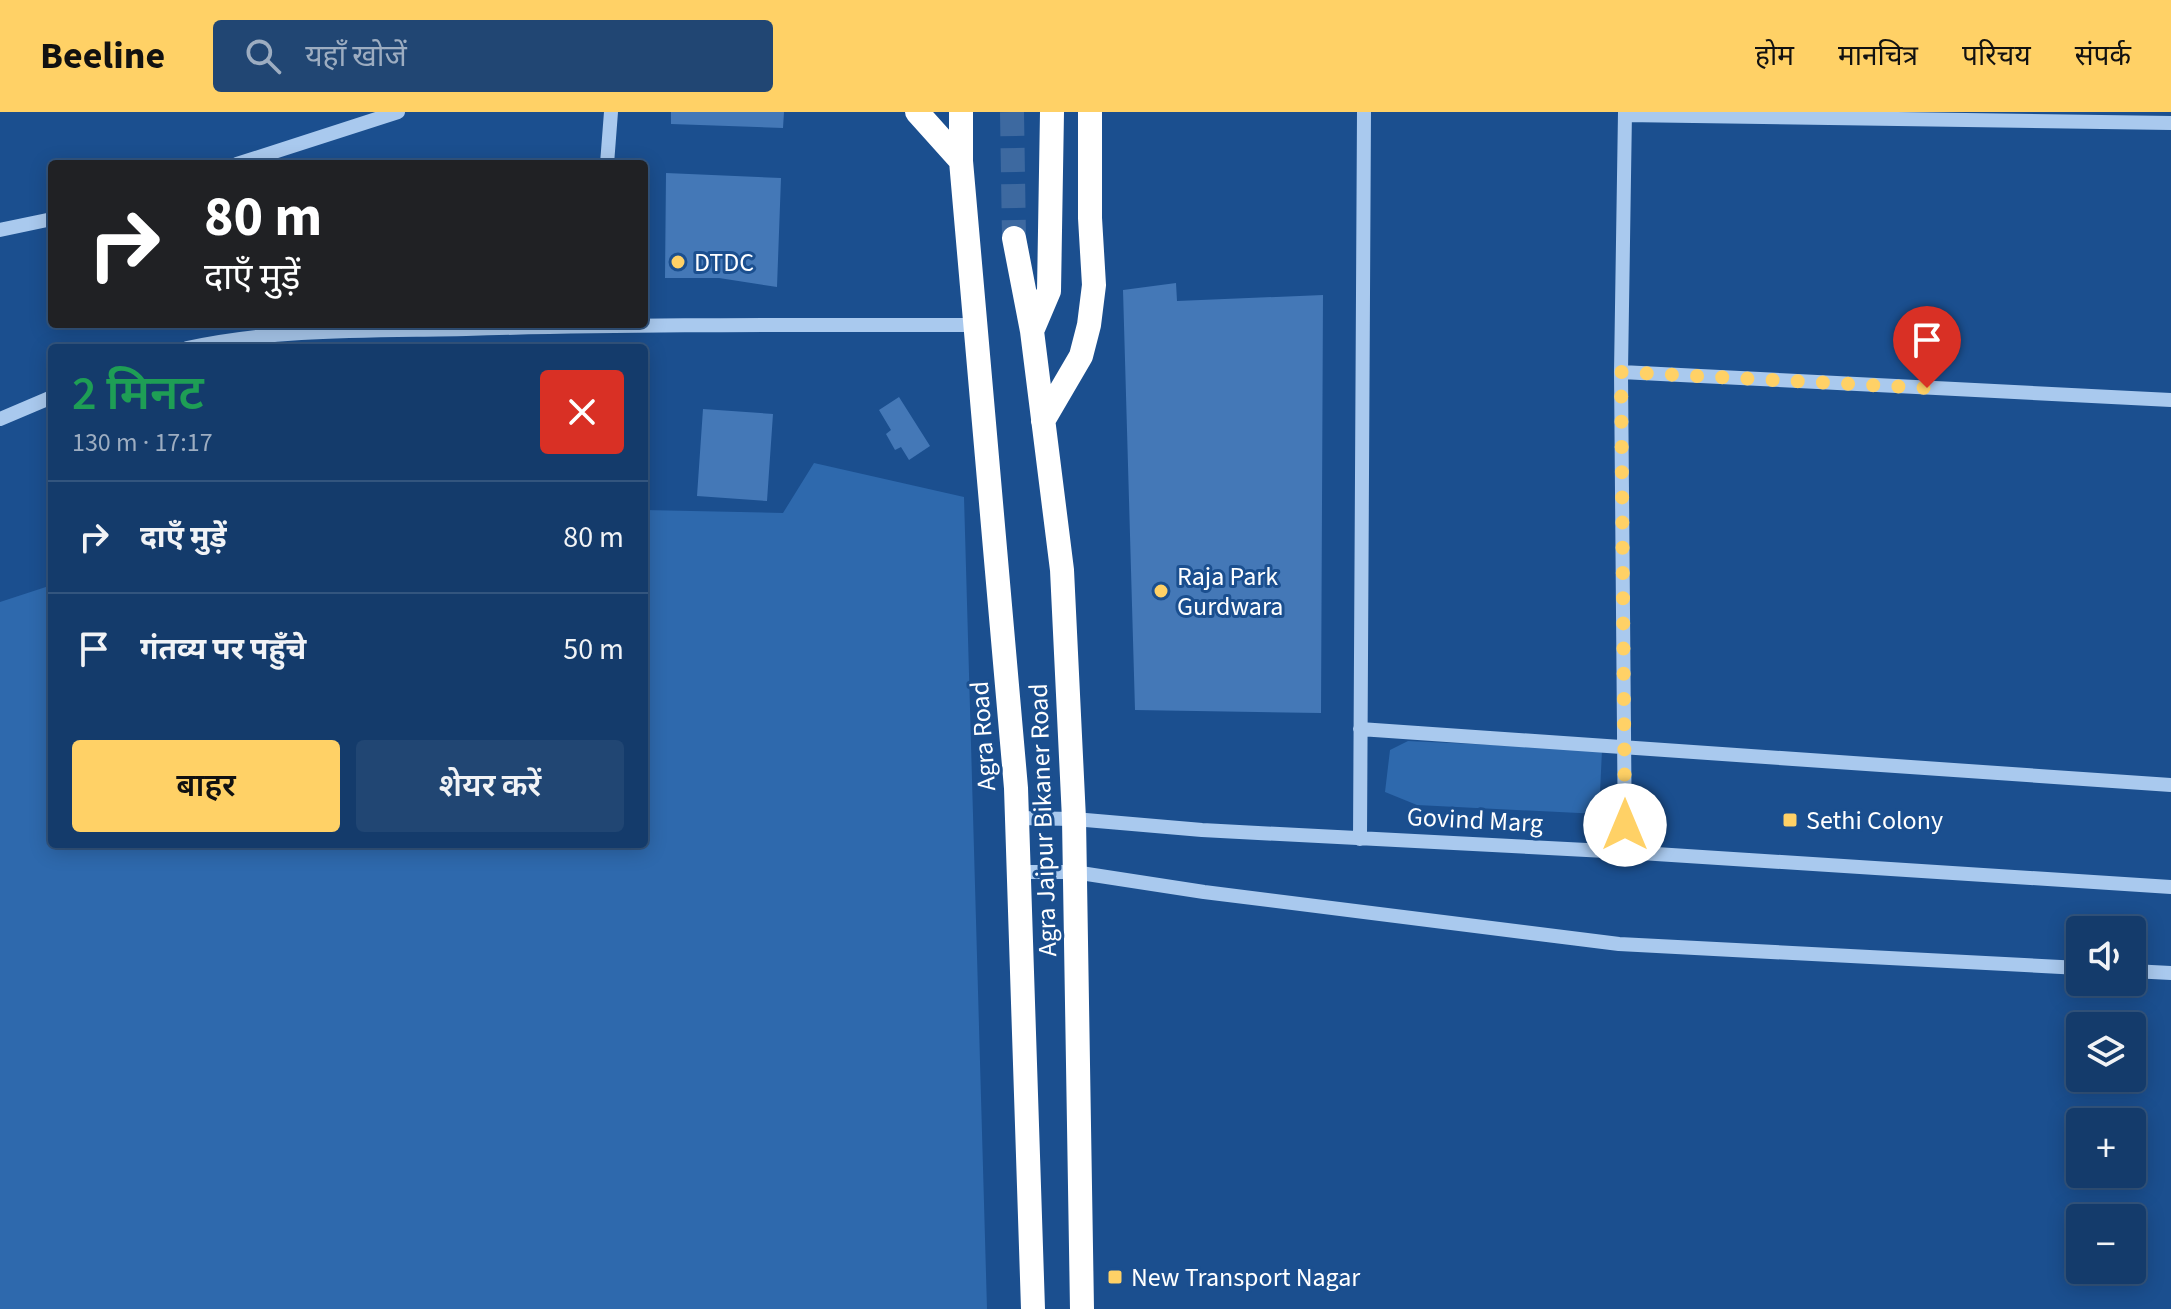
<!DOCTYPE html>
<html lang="hi">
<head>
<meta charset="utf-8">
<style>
	:root { --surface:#143b6b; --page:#214673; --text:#f1f3f6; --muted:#9dadc1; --line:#33557e; --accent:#ffd166 }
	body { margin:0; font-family:"Source Sans 3","Noto Sans Devanagari",sans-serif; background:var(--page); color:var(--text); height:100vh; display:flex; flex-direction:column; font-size:30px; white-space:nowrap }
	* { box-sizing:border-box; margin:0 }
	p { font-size:26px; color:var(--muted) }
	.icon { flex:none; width:44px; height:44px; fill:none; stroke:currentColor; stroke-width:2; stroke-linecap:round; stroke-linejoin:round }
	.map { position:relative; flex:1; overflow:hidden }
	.details { position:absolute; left:48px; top:232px; width:600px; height:504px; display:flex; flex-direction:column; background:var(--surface); border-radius:8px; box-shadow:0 4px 20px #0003,0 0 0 2px var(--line) }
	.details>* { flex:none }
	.top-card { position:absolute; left:48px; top:48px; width:600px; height:168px; border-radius:8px; box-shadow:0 4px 20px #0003,0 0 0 2px var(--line); background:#202124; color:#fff; overflow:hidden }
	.tools { position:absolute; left:2066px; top:804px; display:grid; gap:16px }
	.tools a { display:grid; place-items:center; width:80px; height:80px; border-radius:8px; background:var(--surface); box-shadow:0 4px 20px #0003,0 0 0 2px var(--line); font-size:40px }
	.pin { position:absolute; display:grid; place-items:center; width:68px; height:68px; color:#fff; margin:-82px -34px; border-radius:50% 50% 50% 0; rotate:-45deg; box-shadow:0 0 8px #0007 }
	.pin .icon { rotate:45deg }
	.me { position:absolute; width:88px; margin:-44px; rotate:0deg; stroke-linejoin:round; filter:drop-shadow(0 0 6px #0008) }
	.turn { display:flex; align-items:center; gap:28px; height:168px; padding:0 24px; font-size:36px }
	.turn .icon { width:104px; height:104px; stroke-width:2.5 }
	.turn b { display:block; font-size:56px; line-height:68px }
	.round { display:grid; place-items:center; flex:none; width:84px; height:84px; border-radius:8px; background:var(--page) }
	.head { display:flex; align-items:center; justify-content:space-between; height:136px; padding:0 24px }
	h1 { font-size:48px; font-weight:600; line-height:60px; color:#1e9e55 }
	.primary-button { display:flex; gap:16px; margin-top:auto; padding:16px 24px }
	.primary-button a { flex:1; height:92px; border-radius:8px; background:var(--accent); color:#111; font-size:32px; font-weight:600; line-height:92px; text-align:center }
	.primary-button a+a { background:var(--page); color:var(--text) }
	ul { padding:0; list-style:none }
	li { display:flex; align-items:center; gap:24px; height:112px; padding:0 24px; border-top:2px solid var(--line) }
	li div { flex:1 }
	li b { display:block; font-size:30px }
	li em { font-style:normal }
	header { display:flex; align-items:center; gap:48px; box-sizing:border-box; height:112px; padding:0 40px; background:var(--accent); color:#111 }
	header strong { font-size:38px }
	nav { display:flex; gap:44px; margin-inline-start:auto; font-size:28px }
	.search { width:560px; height:72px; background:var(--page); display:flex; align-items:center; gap:20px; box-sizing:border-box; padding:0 28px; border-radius:8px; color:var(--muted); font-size:30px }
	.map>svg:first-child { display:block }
	.green { fill:#2e69ad }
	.building { fill:#4478b7 }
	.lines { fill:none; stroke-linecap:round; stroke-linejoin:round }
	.highway-tunnel { stroke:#3d69a0; stroke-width:24; stroke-dasharray:24 12; stroke-linecap:butt }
	.minor { stroke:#a9c9ee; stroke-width:14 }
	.highway { stroke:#fff; stroke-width:24 }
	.route { stroke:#ffd166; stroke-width:14; stroke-dasharray:0 25.2 }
	.poi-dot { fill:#ffd166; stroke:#1b4f8f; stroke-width:3 }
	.labels { text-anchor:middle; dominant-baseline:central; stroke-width:6; stroke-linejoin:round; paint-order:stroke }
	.poi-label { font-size:26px; fill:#fff; stroke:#1b4f8f; text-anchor:start }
	.street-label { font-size:26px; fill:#fff; stroke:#1b4f8f }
</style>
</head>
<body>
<header>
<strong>Beeline</strong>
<div class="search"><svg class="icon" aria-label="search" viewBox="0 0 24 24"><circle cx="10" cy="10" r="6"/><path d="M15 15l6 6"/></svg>यहाँ खोजें</div>
<nav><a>होम</a><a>मानचित्र</a><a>परिचय</a><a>संपर्क</a></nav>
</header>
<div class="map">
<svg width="2171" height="1197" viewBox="0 0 2171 1197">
	<rect width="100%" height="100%" fill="#1b4f8f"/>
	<!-- green -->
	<path class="green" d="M 814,351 L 964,385 L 987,1197 L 0,1197 L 0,490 L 52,473 L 52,732 L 644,732 L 644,398 L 783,401 Z
		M 1408,629 L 1602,638 L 1599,702 L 1417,693 L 1385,680 L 1390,638 Z"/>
	<!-- building -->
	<path class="building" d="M 671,0 L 784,0 L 783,16 L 671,12 Z
		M 666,61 L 781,66 L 777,175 L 719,166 L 665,166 Z
		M 1176,171 L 1177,189 L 1323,183 L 1321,601 L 1135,598 L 1123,178 Z
		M 899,285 L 930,334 L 909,348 L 901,335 L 895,338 L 886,322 L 891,318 L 879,298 Z
		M 703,297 L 773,302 L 767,389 L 697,384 Z"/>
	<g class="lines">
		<!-- highway-tunnel -->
		<path class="highway-tunnel" d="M 1012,0 L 1014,126"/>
		<!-- minor -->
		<path class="minor" d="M 1625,0 L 1621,260 L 1625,740
			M 1625,3 L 2171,11
			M 237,52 L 398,0
			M 607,52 L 611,0
			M 0,118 L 52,107
			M 187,236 C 279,216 373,219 466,217 C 636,212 806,213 976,213
			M 1621,260 L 2171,288
			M 0,307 L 52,285
			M 1360,617 L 2171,673
			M 1016,706 L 1074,707 L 1202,718 L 1625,740 L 2171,775
			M 1360,727 L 1364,0
			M 1018,760 L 1074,760 L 1204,780 L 1619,832 L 2080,856
			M 2132,859 L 2171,861"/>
		<!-- highway -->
		<path class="highway" d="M 917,0 L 961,49
			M 961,0 L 961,49 L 1016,676 L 1033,1197
			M 1014,126 L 1032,219 L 1062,458 L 1074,707 L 1082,1197
			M 1032,219 L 1049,179 L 1052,0
			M 1043,309 L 1081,244 L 1089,213 L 1094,173 L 1090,106 L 1090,0"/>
	</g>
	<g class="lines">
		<!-- route -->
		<path class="route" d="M 1625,713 L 1621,260 L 1927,276"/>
	</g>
	<!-- markers -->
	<g class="poi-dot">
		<circle cx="678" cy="150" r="8"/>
		<circle cx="1161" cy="479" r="8"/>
		<rect x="1782" y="700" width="16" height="16" rx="4"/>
		<rect x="1107" y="1157" width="16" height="16" rx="4"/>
	</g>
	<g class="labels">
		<!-- poi labels -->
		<g class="poi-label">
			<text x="694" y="150">DTDC</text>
			<text x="1177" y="464">Raja Park<tspan x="1177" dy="30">Gurdwara</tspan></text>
			<text x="1806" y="708">Sethi Colony</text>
			<text x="1131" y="1165">New Transport Nagar</text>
		</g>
		<!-- street labels -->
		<g class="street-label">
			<text transform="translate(983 624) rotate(-94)">Agra Road</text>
			<text transform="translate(1043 708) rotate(-92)">Agra Jaipur Bikaner Road</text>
			<text transform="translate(1475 708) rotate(3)">Govind Marg</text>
		</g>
	</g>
</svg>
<div class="tools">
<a><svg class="icon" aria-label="sound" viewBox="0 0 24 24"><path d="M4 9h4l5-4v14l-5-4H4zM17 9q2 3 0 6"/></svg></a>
<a><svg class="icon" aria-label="layers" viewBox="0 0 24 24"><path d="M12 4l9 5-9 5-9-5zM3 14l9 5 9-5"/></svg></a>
<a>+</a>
<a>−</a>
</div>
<div class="pin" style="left:1927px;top:276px;background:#d93025"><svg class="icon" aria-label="arrive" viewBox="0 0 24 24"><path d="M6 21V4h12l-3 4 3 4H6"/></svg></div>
<svg class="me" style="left:1625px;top:713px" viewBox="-20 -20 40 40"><circle r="19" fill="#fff"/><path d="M0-13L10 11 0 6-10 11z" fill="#ffd166"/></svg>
<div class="top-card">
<div class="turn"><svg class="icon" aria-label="right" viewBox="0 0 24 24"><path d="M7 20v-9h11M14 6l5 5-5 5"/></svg><div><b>80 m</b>दाएँ मुड़ें</div></div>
</div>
<section class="details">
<div class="head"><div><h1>2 मिनट</h1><p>130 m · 17:17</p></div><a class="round" style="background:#d93025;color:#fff"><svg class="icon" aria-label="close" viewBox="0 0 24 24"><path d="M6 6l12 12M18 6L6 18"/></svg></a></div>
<ul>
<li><svg class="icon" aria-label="right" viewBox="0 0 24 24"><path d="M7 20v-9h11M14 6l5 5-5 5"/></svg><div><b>दाएँ मुड़ें</b></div><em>80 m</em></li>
<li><svg class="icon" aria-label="arrive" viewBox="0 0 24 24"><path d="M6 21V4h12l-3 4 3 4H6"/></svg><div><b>गंतव्य पर पहुँचे</b></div><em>50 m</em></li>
</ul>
<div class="primary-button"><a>बाहर</a><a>शेयर करें</a></div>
</section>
</div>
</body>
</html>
